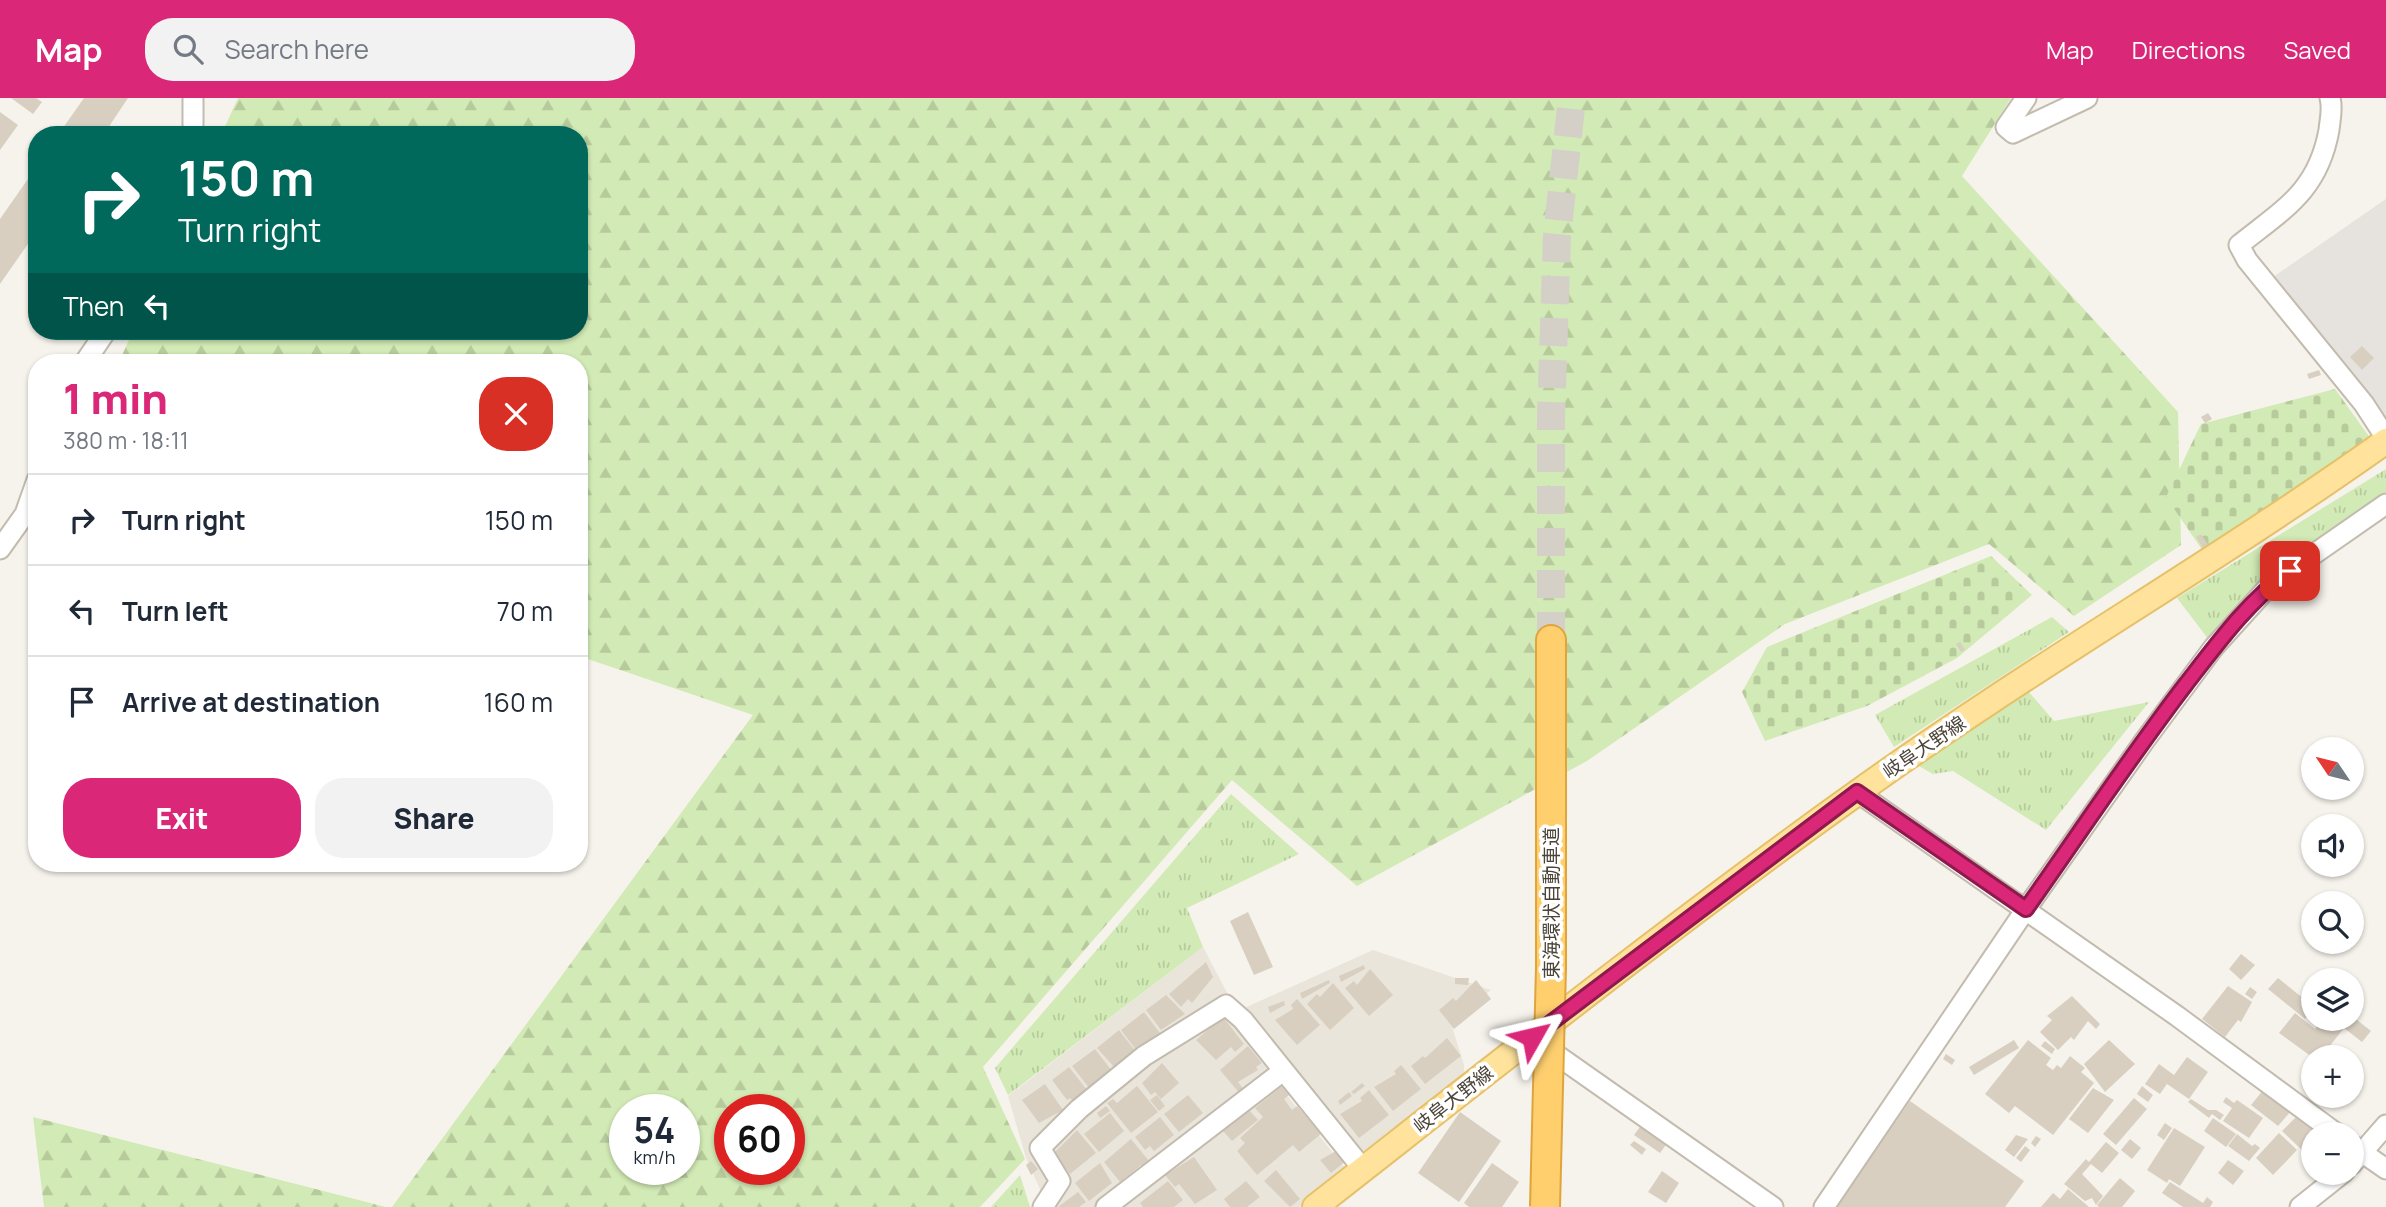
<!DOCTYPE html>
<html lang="en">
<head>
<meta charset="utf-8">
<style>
	:root { --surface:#fff; --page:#f2f2f3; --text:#1f2937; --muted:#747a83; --line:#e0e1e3; --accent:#db2777 }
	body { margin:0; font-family:Manrope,"Noto Sans JP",sans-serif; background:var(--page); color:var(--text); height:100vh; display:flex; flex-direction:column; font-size:26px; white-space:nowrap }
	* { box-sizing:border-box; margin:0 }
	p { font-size:23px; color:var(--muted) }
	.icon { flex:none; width:38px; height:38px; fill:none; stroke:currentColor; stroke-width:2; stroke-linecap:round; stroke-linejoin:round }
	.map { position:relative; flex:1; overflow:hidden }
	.panel { position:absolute; left:28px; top:256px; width:560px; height:518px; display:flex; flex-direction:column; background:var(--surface); border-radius:28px; box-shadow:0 2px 5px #0004 }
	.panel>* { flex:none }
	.banner { position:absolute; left:28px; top:28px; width:560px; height:214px; border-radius:28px; box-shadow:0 2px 5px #0004; background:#00695c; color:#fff; overflow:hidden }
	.needle { width:46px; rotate:305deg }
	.controls { position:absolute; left:2301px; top:639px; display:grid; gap:14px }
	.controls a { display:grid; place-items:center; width:63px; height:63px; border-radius:50%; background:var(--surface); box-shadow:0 2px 5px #0004; font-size:35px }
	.speed { position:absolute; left:609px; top:996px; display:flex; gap:14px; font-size:35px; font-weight:700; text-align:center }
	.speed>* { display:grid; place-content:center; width:91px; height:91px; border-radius:50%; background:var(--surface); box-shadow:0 2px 5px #0004; line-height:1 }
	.speed small { font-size:18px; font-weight:400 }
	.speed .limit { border:10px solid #d22; background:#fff; color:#111 }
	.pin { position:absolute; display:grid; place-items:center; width:60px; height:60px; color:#fff; margin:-30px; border-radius:14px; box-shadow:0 4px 10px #0006 }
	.me { position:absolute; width:77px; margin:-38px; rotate:53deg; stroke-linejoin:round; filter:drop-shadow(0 0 5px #0008) }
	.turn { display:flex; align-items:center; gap:24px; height:147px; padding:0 35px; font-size:32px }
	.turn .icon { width:91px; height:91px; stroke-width:2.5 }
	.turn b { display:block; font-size:49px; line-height:60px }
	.then { display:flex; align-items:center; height:66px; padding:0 35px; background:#0003; gap:14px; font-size:26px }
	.round { display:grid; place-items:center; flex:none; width:74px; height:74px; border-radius:28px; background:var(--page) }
	.headline { display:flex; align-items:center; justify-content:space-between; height:119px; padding:0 35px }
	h1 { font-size:42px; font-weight:800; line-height:52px; color:var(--accent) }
	.action { display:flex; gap:14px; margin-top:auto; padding:14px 35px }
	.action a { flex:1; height:80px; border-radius:28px; background:var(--accent); color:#fff; font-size:28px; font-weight:800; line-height:80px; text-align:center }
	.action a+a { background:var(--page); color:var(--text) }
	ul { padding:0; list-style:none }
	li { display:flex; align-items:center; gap:21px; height:91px; padding:0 35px; border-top:2px solid var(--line) }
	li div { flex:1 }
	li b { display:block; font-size:26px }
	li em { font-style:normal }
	header { display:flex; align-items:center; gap:42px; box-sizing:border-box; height:98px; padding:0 35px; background:var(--accent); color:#fff }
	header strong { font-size:33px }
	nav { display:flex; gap:38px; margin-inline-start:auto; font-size:24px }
	.search { width:490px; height:63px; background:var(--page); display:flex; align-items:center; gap:18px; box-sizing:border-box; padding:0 24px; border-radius:28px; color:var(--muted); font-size:26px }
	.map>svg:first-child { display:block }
	.residential { fill:#eae5da }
	.industrial { fill:#e6e2dd }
	.grass { fill:url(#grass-tufts) }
	.forest { fill:url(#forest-firs); fill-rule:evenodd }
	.cemetery { fill:url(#cemetery-stones) }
	.building { fill:#d8cfc1 }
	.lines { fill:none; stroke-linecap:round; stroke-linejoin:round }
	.highway-tunnel { stroke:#d4d0c8; stroke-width:28; stroke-dasharray:28 14; stroke-linecap:butt }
	.minor-casing { stroke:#c2bbae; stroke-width:23 }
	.major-casing { stroke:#e6c16a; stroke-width:28 }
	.highway-casing { stroke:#e0a43c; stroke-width:32 }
	.minor { stroke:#fff; stroke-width:19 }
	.major { stroke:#ffe39c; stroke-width:24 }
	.highway { stroke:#ffcf6e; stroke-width:28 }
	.highway-bridge-casing { stroke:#e0a43c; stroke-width:32; stroke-linecap:butt }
	.highway-bridge { stroke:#ffcf6e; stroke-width:28 }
	.route-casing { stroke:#8e194d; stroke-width:18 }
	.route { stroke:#db2777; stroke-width:12 }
	.labels { text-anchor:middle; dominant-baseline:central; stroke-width:7; stroke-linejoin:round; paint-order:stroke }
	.street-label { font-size:19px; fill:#4b4439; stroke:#fff }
</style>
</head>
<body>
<header>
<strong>Map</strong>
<div class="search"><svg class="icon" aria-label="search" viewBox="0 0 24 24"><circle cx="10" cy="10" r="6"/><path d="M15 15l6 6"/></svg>Search here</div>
<nav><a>Map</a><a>Directions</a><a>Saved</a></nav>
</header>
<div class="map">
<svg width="2386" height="1109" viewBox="0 0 2386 1109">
	<defs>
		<pattern id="grass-tufts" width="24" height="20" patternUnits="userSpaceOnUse" patternTransform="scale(1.75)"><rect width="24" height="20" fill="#d2eab5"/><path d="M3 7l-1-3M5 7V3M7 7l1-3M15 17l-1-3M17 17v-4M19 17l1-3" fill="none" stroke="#b6ca9c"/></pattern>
		<pattern id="forest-firs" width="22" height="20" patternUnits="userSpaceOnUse" patternTransform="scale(1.75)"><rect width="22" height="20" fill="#d2eab5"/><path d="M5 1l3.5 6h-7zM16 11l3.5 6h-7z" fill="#b6ca9c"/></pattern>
		<pattern id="cemetery-stones" width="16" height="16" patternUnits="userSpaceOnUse" patternTransform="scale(1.75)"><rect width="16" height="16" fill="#d2eab5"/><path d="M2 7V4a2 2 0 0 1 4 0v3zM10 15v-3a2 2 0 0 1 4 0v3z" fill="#b6ca9c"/></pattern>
	</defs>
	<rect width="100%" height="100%" fill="#f6f3ec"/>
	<!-- residential -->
	<path class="residential" d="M 1203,849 L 1270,976 L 1345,1070 L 1299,1109 L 1048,1109 L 1026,1060 L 1008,998 Z
		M 1373,852 L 1491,892 L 1451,925 L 1464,967 L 1464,977 L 1374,1048 L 1358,1055 L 1240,912 Z"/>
	<!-- industrial -->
	<path class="industrial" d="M 2386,101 L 2386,330 L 2273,179 Z"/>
	<!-- grass -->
	<path class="grass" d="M 2386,371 L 2386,394 L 2259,485 L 2209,542 L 2177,500 Z
		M 2052,519 L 2069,534 L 1894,649 L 1875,617 Z
		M 2028,593 L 2054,623 L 2149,604 L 2046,732 L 1953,673 L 1933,676 L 1917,667 Z
		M 1231,696 L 1299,756 L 1187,810 L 1203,849 L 1008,997 L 995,970 Z
		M 1020,1077 L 1030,1109 L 991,1109 Z"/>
	<!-- forest -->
	<path class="forest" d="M 238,0 L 2011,0 L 1962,78 L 2178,314 L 2181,447 L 2074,518 L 1989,446 L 1785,526 L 1587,663 L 1357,788 L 1232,682 L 983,969 L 1025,1061 L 980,1109 L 392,1109 L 753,617 L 579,558 L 579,264 L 119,264 L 133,233 L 579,233 L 579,37 L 221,37 ZM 625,1012 L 684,1012 L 684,1071 L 625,1071 ZM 730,1012 L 789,1012 L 789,1071 L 730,1071 Z
		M 33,1019 L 386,1109 L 44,1109 Z"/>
	<!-- cemetery -->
	<path class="cemetery" d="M 2335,291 L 2373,344 L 2205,456 L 2166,399 L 2201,326 Z
		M 1991,458 L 2032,497 L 1957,560 L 1867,608 L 1765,643 L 1742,594 L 1767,549 Z"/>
	<!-- building -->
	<path class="building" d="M 11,0 L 36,0 L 42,4 L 33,16 Z
		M 84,0 L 128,0 L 106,33 L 111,37 L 58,37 Z
		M 0,14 L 18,27 L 0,52 Z
		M 37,68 L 37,133 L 0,186 L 0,121 Z
		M 2362,248 L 2374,260 L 2362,272 L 2350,259 Z
		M 2319,272 L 2321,277 L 2309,281 L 2307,276 Z
		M 2208,315 L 2212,321 L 2205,325 L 2201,319 Z
		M 2201,436 L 2209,448 L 2204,452 L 2196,439 Z
		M 1960,544 L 1965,552 L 1961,554 L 1956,546 Z
		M 1248,814 L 1273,869 L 1254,877 L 1230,823 Z
		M 2241,856 L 2255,867 L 2241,882 L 2229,871 Z
		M 1206,864 L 1213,879 L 1192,905 L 1188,901 L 1181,909 L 1169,896 Z
		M 1364,867 L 1365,871 L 1341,884 L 1339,878 Z
		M 1370,871 L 1393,897 L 1369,918 L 1345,890 L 1354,883 L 1357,887 Z
		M 1455,880 L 1469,880 L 1468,887 L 1455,886 Z
		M 2278,880 L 2314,909 L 2305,921 L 2268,891 Z
		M 1329,882 L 1330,885 L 1302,901 L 1300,895 Z
		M 1476,882 L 1491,901 L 1454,931 L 1439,912 L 1453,900 L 1456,903 Z
		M 1333,885 L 1354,910 L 1330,932 L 1307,906 L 1317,896 L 1320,899 Z
		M 2228,888 L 2252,904 L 2241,924 L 2238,922 L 2225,939 L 2202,921 Z
		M 2250,889 L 2257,894 L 2252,901 L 2245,896 Z
		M 1166,897 L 1185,916 L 1161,932 L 1146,912 Z
		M 2072,898 L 2100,926 L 2096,931 L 2088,923 L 2074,942 L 2071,939 L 2058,952 L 2040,934 L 2052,922 L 2047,918 Z
		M 1297,901 L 1320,927 L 1297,947 L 1275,922 L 1293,911 L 1291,907 Z
		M 1284,903 L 1285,907 L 1270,915 L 1268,909 Z
		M 1144,914 L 1160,935 L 1136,952 L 1121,932 Z
		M 2295,915 L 2315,931 L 2323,920 L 2352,918 L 2371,933 L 2362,944 L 2344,930 L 2321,959 L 2312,959 L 2279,935 Z
		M 1223,919 L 1244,946 L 1235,954 L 1231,949 L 1216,962 L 1196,942 Z
		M 1119,932 L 1136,954 L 1116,971 L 1097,950 Z
		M 1447,940 L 1461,958 L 1425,986 L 1411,968 L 1423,958 L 1425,960 Z
		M 2014,942 L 2019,950 L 1974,977 L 1969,969 Z
		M 2028,942 L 2051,960 L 2046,967 L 2053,972 L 2057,967 L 2061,970 L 2070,958 L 2085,970 L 2081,974 L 2094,985 L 2053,1037 L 2015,1008 L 2009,1015 L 1985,996 Z
		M 2109,942 L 2135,966 L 2105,994 L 2084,966 Z
		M 2045,943 L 2055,951 L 2052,956 L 2041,948 Z
		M 1248,948 L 1262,965 L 1256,969 L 1258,972 L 1238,984 L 1245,993 L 1241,997 L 1220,972 Z
		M 1095,951 L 1112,973 L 1090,991 L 1072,968 Z
		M 1946,956 L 1955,962 L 1952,967 L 1943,961 Z
		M 2187,959 L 2208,974 L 2189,1001 L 2167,986 L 2160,996 L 2145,986 L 2159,966 L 2174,977 Z
		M 1162,965 L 1179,985 L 1161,1001 L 1155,994 L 1151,997 L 1142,985 Z
		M 1401,967 L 1421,991 L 1393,1013 L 1374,989 L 1396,976 L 1394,973 Z
		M 1069,969 L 1087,992 L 1074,1005 L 1070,1000 L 1067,1002 L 1052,982 Z
		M 1362,985 L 1365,988 L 1354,996 L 1351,994 Z
		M 1045,986 L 1063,1012 L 1039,1025 L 1022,1002 Z
		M 1137,988 L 1158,1014 L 1131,1035 L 1107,1005 L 1113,1001 L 1117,1005 Z
		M 1282,988 L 1289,997 L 1284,1001 L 1292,1012 L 1297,1008 L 1321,1036 L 1299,1054 L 1293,1047 L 1257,1077 L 1237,1053 L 1245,1045 L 1240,1040 L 1263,1019 L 1255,1010 Z
		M 2142,988 L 2153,997 L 2148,1004 L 2137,996 Z
		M 2093,990 L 2114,1002 L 2088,1035 L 2069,1021 Z
		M 2264,991 L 2291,1013 L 2278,1028 L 2251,1007 Z
		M 1369,992 L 1389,1017 L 1359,1040 L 1340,1016 L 1362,1003 L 1360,1000 Z
		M 1349,994 L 1352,998 L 1340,1007 L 1338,1003 Z
		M 1157,997 L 1165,1008 L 1159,1013 L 1150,1002 Z
		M 1188,997 L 1203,1015 L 1179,1034 L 1164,1016 Z
		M 2226,999 L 2234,1005 L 2237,1002 L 2263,1020 L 2249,1040 L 2223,1023 L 2232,1010 L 2223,1004 Z
		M 2134,1000 L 2147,1011 L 2116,1047 L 2103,1036 Z
		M 2191,1001 L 2208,1012 L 2216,1012 L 2224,1017 L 2220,1022 L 2212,1016 L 2209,1020 L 2188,1004 Z
		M 1910,1003 L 2024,1083 L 2005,1109 L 1835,1109 Z
		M 1106,1008 L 1110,1013 L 1100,1020 L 1097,1015 Z
		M 1249,1012 L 1258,1022 L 1232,1043 L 1223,1033 Z
		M 1460,1014 L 1501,1043 L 1459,1104 L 1418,1075 Z
		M 1110,1015 L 1124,1033 L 1099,1054 L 1084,1036 Z
		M 2297,1018 L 2319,1036 L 2314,1036 L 2314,1046 L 2305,1055 L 2282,1033 Z
		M 1160,1019 L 1174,1037 L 1154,1053 L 1150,1048 L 1145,1052 L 1135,1039 Z
		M 2213,1020 L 2236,1036 L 2226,1049 L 2204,1033 Z
		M 2165,1025 L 2172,1030 L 2164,1042 L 2157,1037 Z
		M 1642,1026 L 1668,1044 L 1660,1055 L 1634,1037 Z
		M 2174,1030 L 2205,1049 L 2180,1088 L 2169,1081 L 2167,1085 L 2147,1072 Z
		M 1077,1032 L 1096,1055 L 1070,1076 L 1054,1055 Z
		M 2279,1035 L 2297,1052 L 2273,1077 L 2256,1060 Z
		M 2237,1036 L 2252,1048 L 2255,1046 L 2260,1050 L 2249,1063 L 2228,1048 Z
		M 2016,1037 L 2028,1041 L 2014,1059 L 2005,1052 Z
		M 2036,1038 L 2041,1041 L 2035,1049 L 2031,1045 Z
		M 1131,1041 L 1154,1069 L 1147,1074 L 1141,1067 L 1120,1084 L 1104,1064 Z
		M 2130,1041 L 2141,1050 L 2132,1061 L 2121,1052 Z
		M 1634,1043 L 1646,1051 L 1642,1057 L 1630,1047 Z
		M 2106,1044 L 2119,1055 L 2102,1075 L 2091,1066 L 2082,1076 L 2103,1098 L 2096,1107 L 2092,1100 L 2085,1103 L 2064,1086 L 2086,1061 L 2089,1064 Z
		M 2025,1048 L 2030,1052 L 2021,1064 L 2016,1060 Z
		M 1338,1052 L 1347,1062 L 1331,1075 L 1320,1062 Z
		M 1194,1059 L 1217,1092 L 1195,1106 L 1179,1086 L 1175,1089 L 1165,1077 Z
		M 2228,1062 L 2244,1073 L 2233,1087 L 2218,1075 Z
		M 1031,1063 L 1038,1071 L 1031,1077 L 1026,1067 Z
		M 1100,1065 L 1112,1085 L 1089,1103 L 1075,1085 Z
		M 1492,1065 L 1519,1084 L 1502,1109 L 1469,1109 L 1464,1105 Z
		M 1276,1072 L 1300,1101 L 1290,1109 L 1264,1083 Z
		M 1662,1073 L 1679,1085 L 1666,1105 L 1648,1094 Z
		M 2120,1080 L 2135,1093 L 2122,1109 L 2099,1109 L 2097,1107 Z
		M 1168,1083 L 1183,1102 L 1174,1109 L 1143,1109 L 1140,1105 Z
		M 1246,1083 L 1260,1099 L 1247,1109 L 1230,1109 L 1224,1101 Z
		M 2170,1084 L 2203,1105 L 2207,1099 L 2213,1104 L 2210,1109 L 2183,1109 L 2162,1095 Z
		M 2068,1091 L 2089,1109 L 2041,1109 L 2053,1095 L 2060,1101 Z
		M 1078,1094 L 1086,1104 L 1079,1109 L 1058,1109 Z"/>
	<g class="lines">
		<!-- highway-tunnel -->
		<path class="highway-tunnel" d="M 1551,542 L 1551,318 L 1557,138 L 1572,0"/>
		<!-- minor casing -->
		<g class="minor-casing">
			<path id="minor" d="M 193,0 L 193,37
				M 2026,0 L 2006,29 L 2013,35 L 2087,0
				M 2330,0 C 2333,11 2330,21 2329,32 C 2318,93 2284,111 2239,147 L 2247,162 L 2364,306 L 2386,340
				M 85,264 L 106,233
				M 0,451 L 25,416 L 37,382
				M 1857,694 L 2177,918 L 2337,1036
				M 1541,946 L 1773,1109
				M 2353,1048 L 2386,1071
				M 2352,1066 L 2386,1027
				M 1043,1109 L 1060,1083 L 1040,1050 L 1079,1011 L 1144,958 L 1226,907 L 1243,922 L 1363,1071
				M 1106,1109 L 1283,973
				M 1824,1109 L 2026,811 L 2145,642 L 2214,549 L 2271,486 L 2386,406
				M 2300,1109 L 2344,1074"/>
		</g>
		<!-- major casing -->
		<g class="major-casing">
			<path id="major" d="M 1315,1109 C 1494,969 1672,827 1857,695 C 2029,571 2213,466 2386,343"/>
		</g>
		<!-- highway casing -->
		<g class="highway-casing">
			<path id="highway" d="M 1551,542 L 1551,869"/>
		</g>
		<!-- minor -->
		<use href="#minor" class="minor"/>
		<!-- major -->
		<use href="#major" class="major"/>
		<!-- highway -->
		<use href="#highway" class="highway"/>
		<!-- highway-bridge casing -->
		<g class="highway-bridge-casing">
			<path id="highway-bridge" d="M 1545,1109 L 1551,869"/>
		</g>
		<!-- highway-bridge -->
		<use href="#highway-bridge" class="highway-bridge"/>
	</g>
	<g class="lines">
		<!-- route casing -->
		<g class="route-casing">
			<path id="route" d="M 1532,939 L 1857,694 L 2026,811 C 2079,736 2130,659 2186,586 C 2217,546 2249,502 2290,473"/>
		</g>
		<!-- route -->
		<use href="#route" class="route"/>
	</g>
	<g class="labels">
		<!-- street labels -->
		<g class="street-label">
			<text transform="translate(1924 649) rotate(-34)">岐阜大野線</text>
			<text transform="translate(1551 805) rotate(-90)">東海環状自動車道</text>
			<text transform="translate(1453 1001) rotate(-38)">岐阜大野線</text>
		</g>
	</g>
</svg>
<div class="controls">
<a><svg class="needle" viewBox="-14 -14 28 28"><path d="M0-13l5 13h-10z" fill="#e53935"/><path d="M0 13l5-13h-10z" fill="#747a83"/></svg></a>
<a><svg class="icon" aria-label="sound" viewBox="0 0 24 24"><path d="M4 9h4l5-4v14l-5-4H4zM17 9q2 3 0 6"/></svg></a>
<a><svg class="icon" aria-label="search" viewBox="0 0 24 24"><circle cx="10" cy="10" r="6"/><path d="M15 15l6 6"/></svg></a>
<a><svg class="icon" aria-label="layers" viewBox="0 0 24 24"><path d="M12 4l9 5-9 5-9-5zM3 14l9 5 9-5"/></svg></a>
<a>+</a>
<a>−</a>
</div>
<div class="speed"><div>54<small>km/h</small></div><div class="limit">60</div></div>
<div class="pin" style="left:2290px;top:473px;background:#d93025"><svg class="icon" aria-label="arrive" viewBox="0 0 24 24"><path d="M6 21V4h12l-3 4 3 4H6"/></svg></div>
<svg class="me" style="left:1532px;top:939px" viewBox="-20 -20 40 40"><path d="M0-17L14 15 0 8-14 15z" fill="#db2777" stroke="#fff" stroke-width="4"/></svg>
<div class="banner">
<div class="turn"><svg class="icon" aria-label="right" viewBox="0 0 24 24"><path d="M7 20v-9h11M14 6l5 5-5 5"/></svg><div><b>150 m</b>Turn right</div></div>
<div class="then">Then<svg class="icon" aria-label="left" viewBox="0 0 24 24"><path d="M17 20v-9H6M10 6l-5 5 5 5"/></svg></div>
</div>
<section class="panel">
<div class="headline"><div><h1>1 min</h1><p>380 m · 18:11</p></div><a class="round" style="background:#d93025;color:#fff"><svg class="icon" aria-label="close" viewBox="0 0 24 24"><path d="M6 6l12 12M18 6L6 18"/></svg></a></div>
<ul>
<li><svg class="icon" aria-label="right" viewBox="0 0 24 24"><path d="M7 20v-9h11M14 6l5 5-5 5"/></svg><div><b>Turn right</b></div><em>150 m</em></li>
<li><svg class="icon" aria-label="left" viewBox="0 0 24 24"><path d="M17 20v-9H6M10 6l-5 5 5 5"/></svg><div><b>Turn left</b></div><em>70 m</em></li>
<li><svg class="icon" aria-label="arrive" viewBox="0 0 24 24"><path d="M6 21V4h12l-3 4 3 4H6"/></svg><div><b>Arrive at destination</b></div><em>160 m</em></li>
</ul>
<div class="action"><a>Exit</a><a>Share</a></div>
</section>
</div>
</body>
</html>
